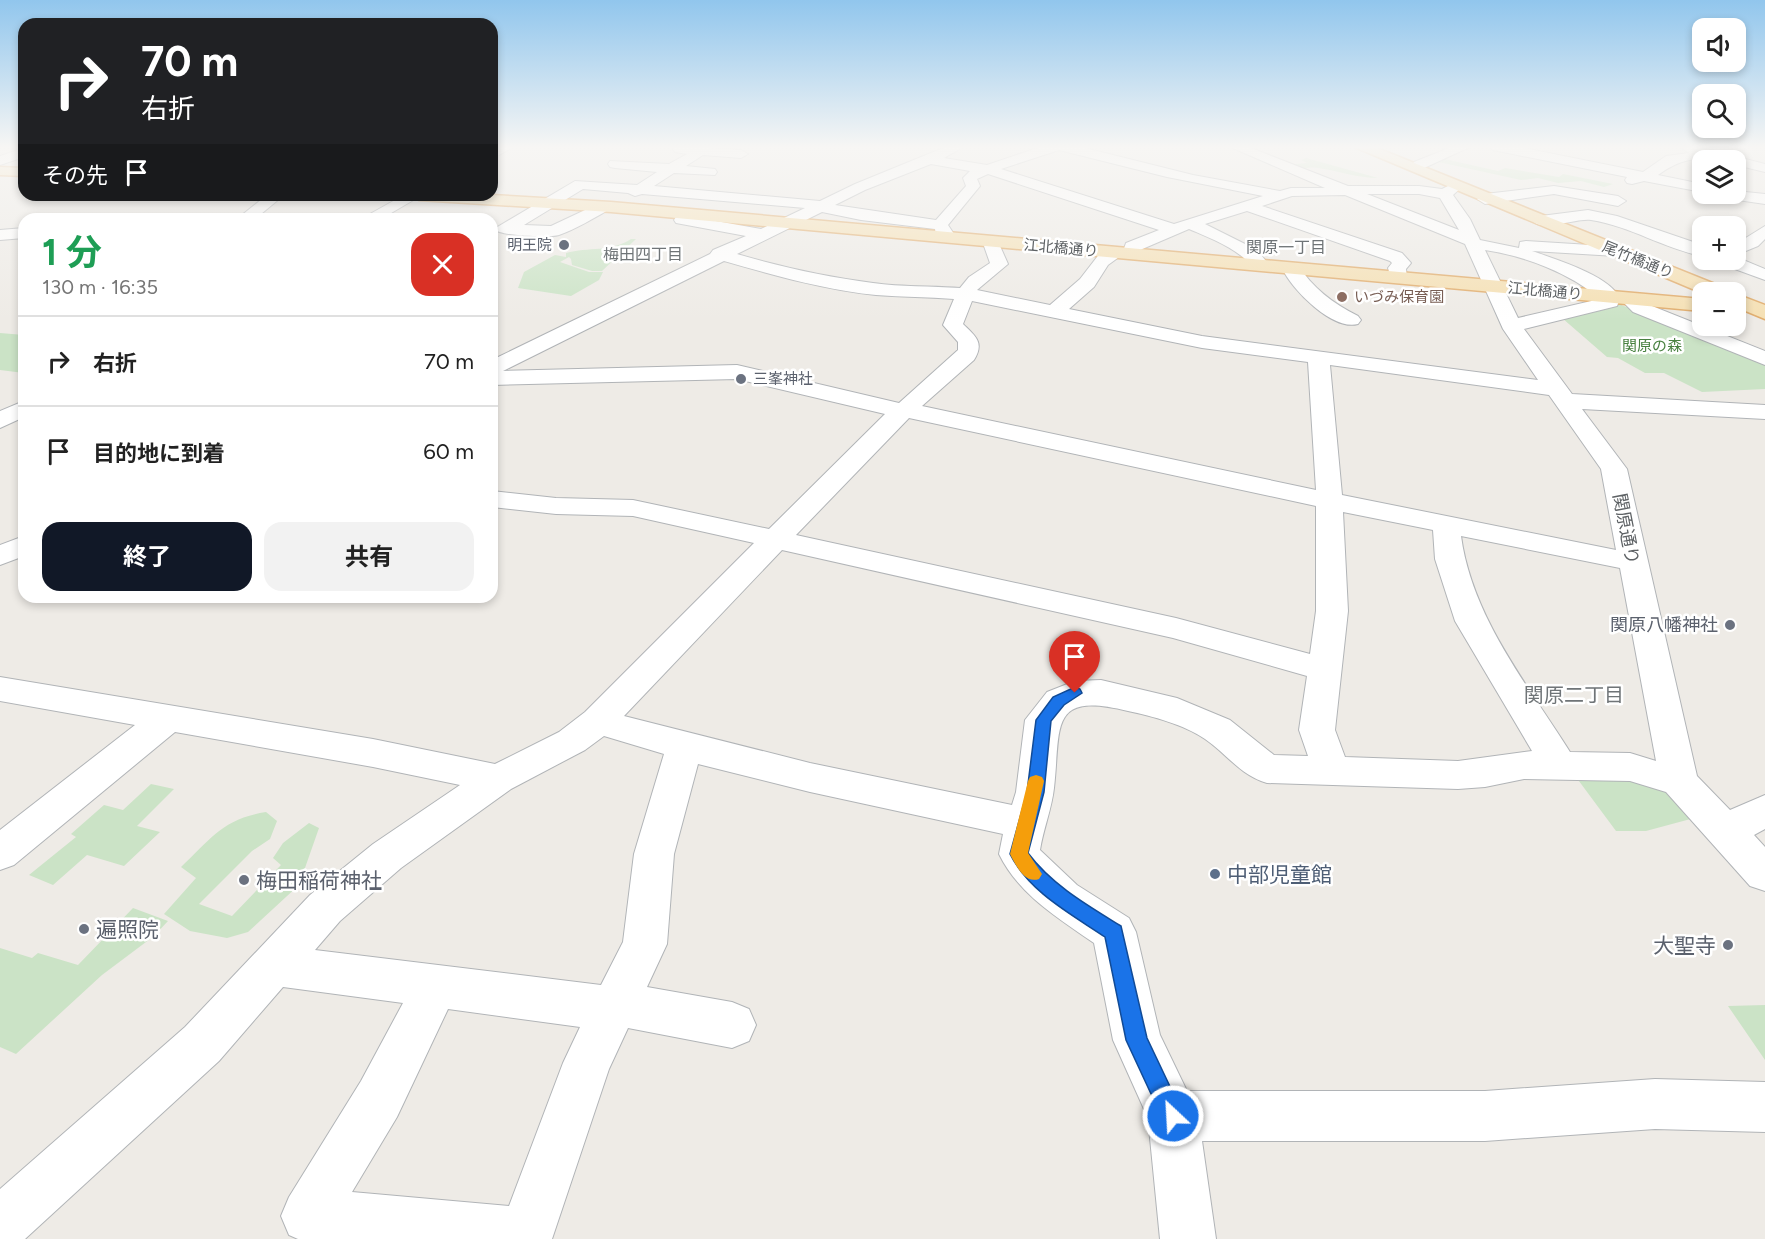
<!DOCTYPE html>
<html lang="ja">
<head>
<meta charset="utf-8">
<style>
	:root { --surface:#fff; --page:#f2f2f2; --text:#222; --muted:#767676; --line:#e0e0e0; --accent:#111827 }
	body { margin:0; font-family:Figtree,"Noto Sans JP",sans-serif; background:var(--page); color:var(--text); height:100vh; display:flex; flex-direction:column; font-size:22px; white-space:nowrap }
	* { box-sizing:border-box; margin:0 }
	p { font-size:20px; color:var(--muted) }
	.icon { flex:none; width:33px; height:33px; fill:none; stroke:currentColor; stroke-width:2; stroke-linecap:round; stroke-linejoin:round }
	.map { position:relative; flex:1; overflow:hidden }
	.details { position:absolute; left:18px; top:213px; width:480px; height:390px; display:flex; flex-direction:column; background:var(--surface); border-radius:18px; box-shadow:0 3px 9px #0003 }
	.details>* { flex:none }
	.hud { position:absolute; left:18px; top:18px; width:480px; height:183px; border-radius:18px; box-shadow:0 3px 9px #0003; background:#202124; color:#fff; overflow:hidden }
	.buttons { position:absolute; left:1692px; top:18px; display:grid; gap:12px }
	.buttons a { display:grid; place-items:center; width:54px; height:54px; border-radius:12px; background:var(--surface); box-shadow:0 3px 9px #0003; font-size:30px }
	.pin { position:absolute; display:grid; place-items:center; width:51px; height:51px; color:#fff; margin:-62px -26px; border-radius:50% 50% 50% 0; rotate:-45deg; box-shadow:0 0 6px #0007 }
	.pin .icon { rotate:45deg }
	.me { position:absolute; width:66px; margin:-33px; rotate:335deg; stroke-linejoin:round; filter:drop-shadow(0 0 4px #0008) }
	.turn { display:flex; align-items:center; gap:21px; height:126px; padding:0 24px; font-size:27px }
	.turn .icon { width:78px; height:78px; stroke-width:2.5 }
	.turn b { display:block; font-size:42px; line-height:51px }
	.then { display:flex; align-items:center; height:57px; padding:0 24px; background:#0003; gap:12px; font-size:22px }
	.round { display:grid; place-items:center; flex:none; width:63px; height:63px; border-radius:18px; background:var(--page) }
	.overview { display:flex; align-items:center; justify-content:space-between; height:102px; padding:0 24px }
	h1 { font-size:36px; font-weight:700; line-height:45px; color:#1e9e55 }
	.primary-button { display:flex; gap:12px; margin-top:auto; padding:12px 24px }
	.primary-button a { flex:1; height:69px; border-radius:18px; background:var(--accent); color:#fff; font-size:24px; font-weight:700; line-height:69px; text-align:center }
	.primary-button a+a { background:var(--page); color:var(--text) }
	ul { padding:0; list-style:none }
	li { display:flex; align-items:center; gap:18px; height:90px; padding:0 24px; border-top:2px solid var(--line) }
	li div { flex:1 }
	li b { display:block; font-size:22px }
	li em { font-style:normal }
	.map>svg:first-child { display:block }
	.green { fill:#cbe3c6 }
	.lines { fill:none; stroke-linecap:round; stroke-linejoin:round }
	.minor-casing { stroke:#b1b4b7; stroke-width:2 }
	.major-casing { stroke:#e1ad6d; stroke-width:3 }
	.minor { fill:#fff; fill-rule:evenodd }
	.major { fill:#f5e0b4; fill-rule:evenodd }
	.route { fill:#1a73e8; stroke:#114b97; stroke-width:1.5 }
	.slow { fill:#f59e0b }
	.worship-dot { fill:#6b7280; stroke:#fff; stroke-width:2 }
	.education-dot { fill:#8d6e63; stroke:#fff; stroke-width:2 }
	.service-dot { fill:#5c6f8a; stroke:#fff; stroke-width:2 }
	.labels { text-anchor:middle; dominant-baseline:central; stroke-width:5; stroke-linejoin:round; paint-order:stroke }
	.far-worship-label { font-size:15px; fill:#5b616d; stroke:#fff; text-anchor:end }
	.far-street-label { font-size:15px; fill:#5e6265; stroke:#fff }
	.far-education-label { font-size:15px; fill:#785e54; stroke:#fff; text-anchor:start }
	.far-park-label { font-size:15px; fill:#488140; stroke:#fff }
	.far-neighbourhood-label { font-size:16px; fill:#6f7477; stroke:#fff }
	.street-label { font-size:18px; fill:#5e6265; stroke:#fff }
	.worship-label { font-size:18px; fill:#5b616d; stroke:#fff; text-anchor:end }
	.neighbourhood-label { font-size:20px; fill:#6f7477; stroke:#fff }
	.near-service-label { font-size:21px; fill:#4e5e75; stroke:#fff; text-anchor:start }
	.near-worship-label { font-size:21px; fill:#5b616d; stroke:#fff; text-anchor:start }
</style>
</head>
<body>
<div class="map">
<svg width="1765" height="1239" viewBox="0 0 1765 1239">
	<rect width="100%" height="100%" fill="#eeebe6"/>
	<!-- green -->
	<path class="green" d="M 1306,158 L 1378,178 C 1358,178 1339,171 1318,168 C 1303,166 1302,172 1286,165 L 1307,163 L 1301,160 Z
		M 1440,158 L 1498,171 L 1505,168 L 1559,177 L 1563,174 L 1613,184 L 1604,187 L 1581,181 L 1558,183 L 1538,178 L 1521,180 L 1434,161 Z
		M 631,239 L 636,239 L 602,271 L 592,271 L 572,265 L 571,259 L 569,257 L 560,262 L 589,272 L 603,272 L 599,280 L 571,296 L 518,288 L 524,272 L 555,255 L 566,257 L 566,253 C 588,247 612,252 631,239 Z
		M 1619,304 L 1765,364 L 1765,389 L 1702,392 L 1664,373 L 1645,373 L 1618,358 L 1607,357 L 1562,318 Z
		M 0,333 L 24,335 L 24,373 L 0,370 Z
		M 1573,773 L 1654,780 L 1698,817 L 1646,831 L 1616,831 Z
		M 151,784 L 174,789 L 137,826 L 160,832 L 124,866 L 87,855 L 53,885 L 29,875 L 76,837 L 71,834 L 104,805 L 123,810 Z
		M 266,812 L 277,821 L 270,839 L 252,851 L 199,904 L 232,916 L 281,865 L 273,858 L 283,843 L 309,823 L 319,828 L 299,885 L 248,932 L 227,938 L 190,931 L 164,914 L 196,878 L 181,867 C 211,839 222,819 266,812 Z
		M 133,908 L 168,921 L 154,936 L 102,975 L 16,1054 L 0,1047 L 0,948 L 32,958 L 38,953 L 78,965 Z
		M 1765,1005 L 1765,1060 L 1728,1006 Z"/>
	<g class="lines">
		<!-- minor casing -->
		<g class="minor-casing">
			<path id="minor" d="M 499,146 L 515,146 L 492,159 L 492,150 Z
				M 675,146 L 741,150 L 748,154 L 741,158 L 703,155 L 686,166 L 715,169 L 717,172 L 715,175 L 674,173 L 654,186 L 820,201 L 855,184 L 948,146 L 965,146 L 944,158 L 987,165 L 1043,146 L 1077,146 L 1193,175 L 1280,191 L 1291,188 L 1325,188 L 1228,146 L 1246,146 L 1348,186 L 1419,186 L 1442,189 L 1456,182 L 1463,186 L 1453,195 L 1470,219 L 1480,240 L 1519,248 L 1520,242 L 1526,241 L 1622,247 L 1625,251 L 1622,255 L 1616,256 L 1532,251 C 1555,259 1611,276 1620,299 L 1622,295 C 1633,292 1638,297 1647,304 L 1765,351 L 1765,365 L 1633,312 L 1620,299 L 1617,306 L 1524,329 L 1572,394 L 1765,405 L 1765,419 L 1582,409 L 1627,469 L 1697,776 L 1730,810 L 1765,795 L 1765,829 L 1754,835 L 1765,847 L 1765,891 L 1750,886 L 1666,792 L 1630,781 L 1524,779 L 1485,787 L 1458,789 L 1267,783 C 1240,775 1227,754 1205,739 C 1185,725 1152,716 1128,711 C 1048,691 1061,727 1054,788 C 1052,808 1043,830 1040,850 L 1077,885 L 1129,918 L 1136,932 L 1160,1035 L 1187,1091 L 1485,1091 L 1655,1079 L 1765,1082 L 1765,1132 L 1655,1129 L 1485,1141 L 1202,1141 L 1216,1239 L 1160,1239 L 1148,1118 L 1113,1040 L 1094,943 C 1058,918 1019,895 999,854 L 1003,834 L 810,792 L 698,764 L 674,854 L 667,944 L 647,987 L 732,1002 L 749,1009 L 756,1025 L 749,1041 L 732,1048 L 628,1028 L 609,1069 L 552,1239 L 298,1239 L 289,1235 L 281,1216 L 289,1197 L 361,1081 L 403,1003 L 283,987 L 219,1061 L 25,1239 L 0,1239 L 0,1189 L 185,1027 L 310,895 L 373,844 L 460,785 L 373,767 L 175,732 L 14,865 L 0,870 L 0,830 L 135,725 L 0,701 L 0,677 L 373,739 L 495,764 L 559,732 L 585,712 L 754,543 L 633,516 L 556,514 L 492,507 L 492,491 L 556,498 L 633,500 L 769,529 L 885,414 L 737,379 L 492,385 L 492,360 L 710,254 L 713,250 L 746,236 L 676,223 L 674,220 L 676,217 L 682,215 L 761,229 L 805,208 L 642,194 L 635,196 L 628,193 L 583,189 L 524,225 L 551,226 L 600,203 L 610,203 L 613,206 L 610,209 C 594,218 576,229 559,235 C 549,238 500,236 494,229 L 575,181 L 637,185 L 657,172 L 615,168 L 610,167 L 608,164 L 610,161 L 669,164 L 687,154 L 675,152 L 673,149 ZM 1059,150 L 1167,177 L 1263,196 L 1174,224 L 1001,169 ZM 931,164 L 970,171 L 963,178 L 966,186 L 936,220 L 835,205 L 865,190 ZM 988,174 L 1159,230 L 1126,243 L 1122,254 L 1125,258 L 1137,258 L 1140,250 L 1189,229 C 1212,239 1240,249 1255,270 L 1267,270 L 1270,266 L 1257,250 L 1205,224 L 1247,211 L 1390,261 L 1392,263 L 1388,268 L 1392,282 L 1404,282 L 1407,278 L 1406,269 L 1411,263 L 1402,253 L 1262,206 L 1292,196 L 1345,195 L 1465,244 L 1503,329 L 1538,380 L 1202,336 L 1069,309 L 1094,287 L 1108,265 L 1119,257 L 1116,248 L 1104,248 L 1080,279 L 1050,305 L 977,290 L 1008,264 L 1000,246 L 1002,242 L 994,237 L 988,238 L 984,246 L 990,263 L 969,277 L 960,288 C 931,286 901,287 873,283 C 827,277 781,267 737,254 L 822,212 L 861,220 L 935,229 L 937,241 L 949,241 L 954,234 L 948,225 L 980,186 L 977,179 ZM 1367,194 L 1419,194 L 1440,198 L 1459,230 ZM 1485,250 C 1525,256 1570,273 1600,299 L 1518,318 ZM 724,261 C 773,275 825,290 876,295 C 902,297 928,297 954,299 L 943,325 L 958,342 L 958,350 L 899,403 L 737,365 L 503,371 ZM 972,301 L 1202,348 L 1308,362 L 1316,490 L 922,406 L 974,360 C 985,342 975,336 963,324 ZM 1330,365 L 1549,395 L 1601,469 L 1616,550 L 1342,495 ZM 909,418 L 1316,506 L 1316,611 L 1310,654 L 1176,618 L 796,535 ZM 1343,512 L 1433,530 L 1435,559 L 1455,621 L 1532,751 L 1458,761 L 1345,757 L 1335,730 L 1348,611 ZM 1461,536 L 1620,568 L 1656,761 L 1630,753 L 1570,752 C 1527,684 1472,617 1461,536 ZM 782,550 L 1173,638 L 1307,676 L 1299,730 L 1308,756 L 1274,755 L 1230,720 L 1177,698 L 1101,680 L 1075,681 L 1047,692 L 1025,720 L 1016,792 L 1012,805 L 810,763 L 624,716 ZM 604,736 L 664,754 L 634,854 L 623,942 L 601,985 L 315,950 L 340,921 L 401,868 L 511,789 L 585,750 ZM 448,1009 L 580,1027 L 563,1063 L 509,1206 L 352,1192 L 397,1117 Z
				M 1454,146 L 1472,146 L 1424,168 L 1414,168 L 1412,165 L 1414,162 Z
				M 1487,146 L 1514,146 L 1643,172 L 1666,156 L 1689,153 L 1683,149 L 1685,146 L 1695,146 L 1765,164 L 1765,172 L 1736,165 L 1736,160 C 1702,160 1688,153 1658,175 L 1702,184 L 1702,192 L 1644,181 L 1632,184 L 1627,183 L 1625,180 L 1627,177 L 1493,150 Z
				M 24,148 L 24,157 L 0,165 L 0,156 Z
				M 1554,186 L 1618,196 L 1626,201 L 1618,206 L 1554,194 L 1485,204 L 1477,199 L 1485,194 Z
				M 1736,191 L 1765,194 L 1765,204 L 1724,198 L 1717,194 L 1736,194 Z
				M 267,195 L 284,195 L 255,219 L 237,219 Z
				M 404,195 L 422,195 L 381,219 L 361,219 Z
				M 1588,210 L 1617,216 L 1702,245 L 1702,256 C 1665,249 1630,226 1591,220 C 1577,218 1542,232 1533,221 L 1541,216 Z
				M 1765,226 L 1765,239 L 1758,246 L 1736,255 L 1736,244 Z
				M 24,228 L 24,238 L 0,240 L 0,230 Z
				M 1736,257 L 1765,269 L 1765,280 L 1721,264 L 1718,260 L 1736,260 Z
				M 1291,263 L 1297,264 C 1313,288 1332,303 1358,316 L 1361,320 L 1358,324 C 1333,331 1292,290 1282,268 L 1285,264 Z
				M 24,401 L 24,417 L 0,428 L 0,411 Z
				M 24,536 L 24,556 L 0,565 L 0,545 Z"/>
		</g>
		<!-- major casing -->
		<g class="major-casing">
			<path id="major" d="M 1352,146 L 1372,146 L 1725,288 L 1728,292 L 1702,293 Z
				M 0,167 L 24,168 L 24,176 L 0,175 Z
				M 411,195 L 492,195 L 611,202 L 1702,299 L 1702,311 L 611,212 L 419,200 Z
				M 1736,294 L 1765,305 L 1765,319 L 1736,307 Z"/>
		</g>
		<!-- minor -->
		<use href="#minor" class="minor"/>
		<!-- major -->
		<use href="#major" class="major"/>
	</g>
	<!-- sky -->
	<linearGradient id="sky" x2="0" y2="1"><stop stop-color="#91c6ed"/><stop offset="0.46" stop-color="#f7f6f4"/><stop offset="1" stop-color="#f7f6f4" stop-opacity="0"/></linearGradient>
	<rect width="1765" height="320" fill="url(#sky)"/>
	<!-- route -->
	<path class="route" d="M 1075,687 L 1080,689 L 1082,693 L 1064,705 L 1051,721 L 1044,792 L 1028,853 C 1052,885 1087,905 1121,926 L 1147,1038 L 1184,1116 L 1181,1124 L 1173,1127 L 1165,1124 L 1126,1040 L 1105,937 C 1071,914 1029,892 1010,854 L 1027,792 L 1036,720 L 1053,697 Z"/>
	<!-- slow -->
	<path class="slow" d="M 1036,775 L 1042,777 L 1044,781 L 1028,853 L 1042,874 L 1039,879 C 1025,884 1016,866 1010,854 L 1028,781 L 1030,777 Z"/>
	<!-- markers -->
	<g class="worship-dot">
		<circle cx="564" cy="245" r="6"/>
		<circle cx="741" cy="379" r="6"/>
		<circle cx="1730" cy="625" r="6"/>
		<circle cx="244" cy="880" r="6"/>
		<circle cx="84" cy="929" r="6"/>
		<circle cx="1728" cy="945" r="6"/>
	</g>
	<circle class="education-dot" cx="1342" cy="297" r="6"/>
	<circle class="service-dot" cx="1215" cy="874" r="6"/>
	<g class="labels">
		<!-- far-worship labels -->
		<g class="far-worship-label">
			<text x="552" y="245">明王院</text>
			<text x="753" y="379" text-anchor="start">三峯神社</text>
		</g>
		<!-- far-street labels -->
		<g class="far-street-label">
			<text transform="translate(1061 248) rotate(5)">江北橋通り</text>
			<text transform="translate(1638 260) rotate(22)">尾竹橋通り</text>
			<text transform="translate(1545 291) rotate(5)">江北橋通り</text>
		</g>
		<!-- far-education labels -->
		<g class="far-education-label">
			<text x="1354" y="297">いづみ保育園</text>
		</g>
		<!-- far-park labels -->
		<g class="far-park-label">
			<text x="1652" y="346">関原の森</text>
		</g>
		<!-- far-neighbourhood labels -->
		<g class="far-neighbourhood-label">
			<text x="1286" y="247">関原一丁目</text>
			<text x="643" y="254">梅田四丁目</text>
		</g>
		<!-- street labels -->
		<g class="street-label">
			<text transform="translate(1626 529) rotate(79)">関原通り</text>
		</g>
		<!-- worship labels -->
		<g class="worship-label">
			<text x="1718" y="625">関原八幡神社</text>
		</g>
		<!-- neighbourhood labels -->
		<g class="neighbourhood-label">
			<text x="1574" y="695">関原二丁目</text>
		</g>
		<!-- near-service labels -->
		<g class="near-service-label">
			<text x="1227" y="874">中部児童館</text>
		</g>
		<!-- near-worship labels -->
		<g class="near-worship-label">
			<text x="256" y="880">梅田稲荷神社</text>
			<text x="96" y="929">遍照院</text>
			<text x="1716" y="945" text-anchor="end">大聖寺</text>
		</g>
	</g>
</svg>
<div class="buttons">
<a><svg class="icon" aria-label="sound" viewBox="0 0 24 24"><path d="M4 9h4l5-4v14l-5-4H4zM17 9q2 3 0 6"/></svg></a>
<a><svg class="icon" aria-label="search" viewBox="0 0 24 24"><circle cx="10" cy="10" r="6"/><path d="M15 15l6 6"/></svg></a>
<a><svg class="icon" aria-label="layers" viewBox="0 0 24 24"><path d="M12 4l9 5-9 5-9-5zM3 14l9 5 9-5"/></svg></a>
<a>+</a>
<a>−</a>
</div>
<div class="pin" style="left:1075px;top:693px;background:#d93025"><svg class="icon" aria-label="arrive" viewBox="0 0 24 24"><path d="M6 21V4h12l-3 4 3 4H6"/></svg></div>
<svg class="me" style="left:1173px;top:1116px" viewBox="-20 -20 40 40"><circle r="17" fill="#1a73e8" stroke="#fff" stroke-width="3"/><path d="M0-11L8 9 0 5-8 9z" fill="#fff"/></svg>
<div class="hud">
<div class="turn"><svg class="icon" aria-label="right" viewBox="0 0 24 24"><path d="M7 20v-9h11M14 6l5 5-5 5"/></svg><div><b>70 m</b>右折</div></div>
<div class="then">その先<svg class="icon" aria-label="arrive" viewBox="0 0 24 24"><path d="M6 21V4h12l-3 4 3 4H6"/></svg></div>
</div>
<section class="details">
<div class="overview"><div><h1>1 分</h1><p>130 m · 16:35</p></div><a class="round" style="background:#d93025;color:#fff"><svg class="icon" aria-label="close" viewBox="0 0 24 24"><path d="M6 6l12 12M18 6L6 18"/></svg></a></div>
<ul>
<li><svg class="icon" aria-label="right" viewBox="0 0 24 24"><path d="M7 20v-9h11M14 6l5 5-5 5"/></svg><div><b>右折</b></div><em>70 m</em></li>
<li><svg class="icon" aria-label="arrive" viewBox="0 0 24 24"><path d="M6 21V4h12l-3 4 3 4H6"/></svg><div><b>目的地に到着</b></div><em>60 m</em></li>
</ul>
<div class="primary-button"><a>終了</a><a>共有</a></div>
</section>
</div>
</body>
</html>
